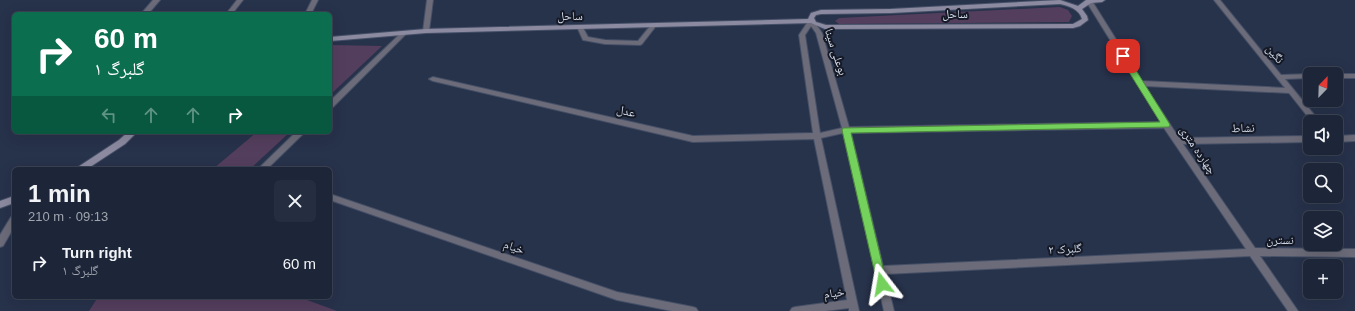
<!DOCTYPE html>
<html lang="en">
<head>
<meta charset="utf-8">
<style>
	:root { --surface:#1d2638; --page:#252e40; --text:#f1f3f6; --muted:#a0a5ae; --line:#3b4353 }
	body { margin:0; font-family:Helvetica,"Noto Naskh Arabic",sans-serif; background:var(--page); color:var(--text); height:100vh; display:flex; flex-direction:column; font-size:15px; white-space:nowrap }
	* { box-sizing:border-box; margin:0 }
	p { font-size:13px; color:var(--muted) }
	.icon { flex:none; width:22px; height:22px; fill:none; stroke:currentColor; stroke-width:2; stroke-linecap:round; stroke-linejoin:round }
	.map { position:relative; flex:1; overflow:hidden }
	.details { position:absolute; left:12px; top:167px; width:320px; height:132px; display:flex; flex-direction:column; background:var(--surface); border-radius:6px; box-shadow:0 4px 16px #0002,0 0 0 1px var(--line) }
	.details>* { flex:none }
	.banner { position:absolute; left:12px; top:12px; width:320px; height:122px; border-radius:6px; box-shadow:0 4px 16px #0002,0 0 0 1px var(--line); background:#0b6e4f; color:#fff; overflow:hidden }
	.needle { width:26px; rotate:23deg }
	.tools { position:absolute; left:1303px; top:67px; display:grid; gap:8px }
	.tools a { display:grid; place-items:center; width:40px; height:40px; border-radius:6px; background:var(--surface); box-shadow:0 4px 16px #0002,0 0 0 1px var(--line); font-size:20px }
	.pin { position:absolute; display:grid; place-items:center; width:34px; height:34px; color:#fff; margin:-17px; border-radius:8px; box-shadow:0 2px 6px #0006 }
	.me { position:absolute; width:44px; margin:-22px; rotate:346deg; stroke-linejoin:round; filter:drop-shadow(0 0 3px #0008) }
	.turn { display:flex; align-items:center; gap:14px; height:84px; padding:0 16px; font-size:18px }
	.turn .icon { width:52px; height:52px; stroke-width:2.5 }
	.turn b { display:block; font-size:28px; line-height:34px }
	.lanes { display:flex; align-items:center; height:38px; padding:0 16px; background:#0003; justify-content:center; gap:20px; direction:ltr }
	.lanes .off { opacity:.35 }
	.round { display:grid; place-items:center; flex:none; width:42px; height:42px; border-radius:6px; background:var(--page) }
	.headline { display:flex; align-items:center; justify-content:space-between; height:68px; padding:0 16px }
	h1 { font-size:24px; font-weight:800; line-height:30px }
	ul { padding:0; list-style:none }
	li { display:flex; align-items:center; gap:12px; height:56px; padding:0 16px }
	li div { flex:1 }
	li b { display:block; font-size:15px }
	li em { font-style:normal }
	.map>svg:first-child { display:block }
	.green { fill:#543e5e }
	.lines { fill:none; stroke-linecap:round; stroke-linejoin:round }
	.street-casing { stroke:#455067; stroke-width:2 }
	.secondary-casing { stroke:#455067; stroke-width:2 }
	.street { fill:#6c6b79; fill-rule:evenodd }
	.secondary { fill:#8c8aa0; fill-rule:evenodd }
	.route { fill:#74d25c; stroke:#4b883c }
	.labels { text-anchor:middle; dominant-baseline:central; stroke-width:4; stroke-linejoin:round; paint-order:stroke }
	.street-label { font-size:12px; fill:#cfd7e7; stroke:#151a26 }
</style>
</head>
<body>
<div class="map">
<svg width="1355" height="311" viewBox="0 0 1355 311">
	<rect width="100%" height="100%" fill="#27324b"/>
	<!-- green -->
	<path class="green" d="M 1060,7 L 1068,10 L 1072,16 L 1069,22 L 839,24 L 835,21 L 839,18 Z
		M 332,45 L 382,46 L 330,95 L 330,48 Z
		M 257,132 L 290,132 L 250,169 L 213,169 Z
		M 98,297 L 299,297 L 337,311 L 89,311 Z"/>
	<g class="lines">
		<!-- street casing -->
		<g class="street-casing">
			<path id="street" d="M 153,0 L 160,0 L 148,14 L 141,14 Z
				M 237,0 L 243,0 L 232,14 L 226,14 Z
				M 312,0 L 318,0 L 311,14 L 305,14 Z
				M 427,0 L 433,0 L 429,31 L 426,33 L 423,31 Z
				M 1087,0 L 1092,1 L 1142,81 L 1285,88 L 1214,0 L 1220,0 L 1281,75 L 1310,74 L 1311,74 L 1310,74 L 1310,78 L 1285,79 L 1320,122 L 1312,122 L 1289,93 L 1145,86 L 1179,138 L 1310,136 L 1310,142 L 1183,144 L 1255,248 L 1355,249 L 1355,257 L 1260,256 L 1298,311 L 1288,311 L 1250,256 L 885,274 L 894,311 L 884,311 L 843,133 L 821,138 L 859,311 L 849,311 L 849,308 L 825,311 L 790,311 L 792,308 L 795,307 L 847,300 L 814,139 L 693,142 L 433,81 L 429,79 L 433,77 L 693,136 L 813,133 L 799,35 L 809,20 L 813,20 L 822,33 L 849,127 L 1161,122 L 1086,1 ZM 811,26 L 816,33 L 842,128 L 820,133 L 805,35 ZM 1164,128 L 1246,249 L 883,266 L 851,133 Z
				M 653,24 L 656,26 L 642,44 L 640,45 L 605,44 L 583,40 L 577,27 L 578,26 L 582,26 L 588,37 L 605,40 L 638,41 L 651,25 Z
				M 404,31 L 406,32 L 406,34 L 333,107 L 330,108 L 330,101 L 402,32 Z
				M 1335,74 L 1355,74 L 1355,78 L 1336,78 L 1336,74 Z
				M 296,132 L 305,132 L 267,169 L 258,169 Z
				M 1355,135 L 1355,141 L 1336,142 L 1336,136 Z
				M 330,194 L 617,292 L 693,307 L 696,308 L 698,311 L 672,311 L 617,300 L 330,200 Z
				M 14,216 L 14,227 L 3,246 L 0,247 L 0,235 L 11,217 Z"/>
		</g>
		<!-- secondary casing -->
		<g class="secondary-casing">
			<path id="secondary" d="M 1060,0 L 1078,6 L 1086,0 L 1105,0 L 1102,2 L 1091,3 L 1082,9 L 1087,16 L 1088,20 L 1080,26 L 1073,28 L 825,29 L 811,23 L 426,33 L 330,41 L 330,37 L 426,29 L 808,19 L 811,13 L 821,10 L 891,9 ZM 1060,4 C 1069,6 1079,9 1082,19 L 1073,24 L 826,25 L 816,22 L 814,18 L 816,15 L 821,14 L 891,13 Z
				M 128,132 L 137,132 L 125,144 L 87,169 L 77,169 L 78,167 L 119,140 Z
				M 14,196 L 14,203 L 0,208 L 0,201 Z"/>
		</g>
		<!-- street -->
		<use href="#street" class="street"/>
		<!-- secondary -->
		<use href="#secondary" class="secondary"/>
	</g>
	<!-- route -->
	<path class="route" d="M 1123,53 L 1127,56 L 1169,123 L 1170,125 L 1169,127 L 851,133 L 887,284 L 886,287 L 882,288 L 878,287 L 842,130 L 843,128 L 1160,122 L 1119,56 Z"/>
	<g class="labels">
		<!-- street labels -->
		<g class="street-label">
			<text x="955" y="14">ساحل</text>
			<text transform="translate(570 16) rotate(-1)">ساحل</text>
			<text transform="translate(836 52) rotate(72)">بوعلی سینا</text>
			<text transform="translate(1275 54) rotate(51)">نگین</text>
			<text transform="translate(626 111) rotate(13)">عدل</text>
			<text transform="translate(1243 128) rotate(-1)">نشاط</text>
			<text transform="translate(1198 150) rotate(56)">چهارده متری</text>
			<text x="1280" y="240">نسترن</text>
			<text transform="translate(514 247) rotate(19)">خیام</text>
			<text transform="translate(1065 249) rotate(-3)">گلبرک ۲</text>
			<text transform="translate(834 293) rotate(-8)">خیام</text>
		</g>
	</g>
</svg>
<div class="tools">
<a><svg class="needle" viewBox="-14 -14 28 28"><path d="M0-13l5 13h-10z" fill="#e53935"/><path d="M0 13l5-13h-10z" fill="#a0a5ae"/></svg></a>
<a><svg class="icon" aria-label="sound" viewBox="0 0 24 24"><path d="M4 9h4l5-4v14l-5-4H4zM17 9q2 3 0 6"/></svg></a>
<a><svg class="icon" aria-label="search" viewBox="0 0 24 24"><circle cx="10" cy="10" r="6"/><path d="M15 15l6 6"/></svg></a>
<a><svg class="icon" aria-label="layers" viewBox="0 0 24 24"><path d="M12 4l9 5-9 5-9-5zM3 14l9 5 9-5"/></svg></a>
<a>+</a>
</div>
<div class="pin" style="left:1123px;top:56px;background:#d93025"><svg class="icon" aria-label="arrive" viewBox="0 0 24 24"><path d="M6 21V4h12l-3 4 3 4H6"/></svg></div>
<svg class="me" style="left:882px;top:284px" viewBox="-20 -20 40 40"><path d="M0-17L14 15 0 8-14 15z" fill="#74d25c" stroke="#fff" stroke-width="4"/></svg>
<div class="banner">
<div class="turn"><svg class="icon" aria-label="right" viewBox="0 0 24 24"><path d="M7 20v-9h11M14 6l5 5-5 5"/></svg><div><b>60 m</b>گلبرگ ۱</div></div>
<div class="lanes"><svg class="icon off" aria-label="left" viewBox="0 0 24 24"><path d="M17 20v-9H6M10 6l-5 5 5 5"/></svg><svg class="icon off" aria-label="ahead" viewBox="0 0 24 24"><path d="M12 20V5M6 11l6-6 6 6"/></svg><svg class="icon off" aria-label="ahead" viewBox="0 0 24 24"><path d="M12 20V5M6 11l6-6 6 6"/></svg><svg class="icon" aria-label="right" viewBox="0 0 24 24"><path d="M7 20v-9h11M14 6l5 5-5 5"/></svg></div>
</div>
<section class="details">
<div class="headline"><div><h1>1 min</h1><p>210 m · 09:13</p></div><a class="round"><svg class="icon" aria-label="close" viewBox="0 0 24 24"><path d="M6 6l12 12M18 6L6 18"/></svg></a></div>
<ul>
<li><svg class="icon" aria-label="right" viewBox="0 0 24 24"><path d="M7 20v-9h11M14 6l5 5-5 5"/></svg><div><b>Turn right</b><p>گلبرگ ۱</p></div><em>60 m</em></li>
</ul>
</section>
</div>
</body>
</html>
